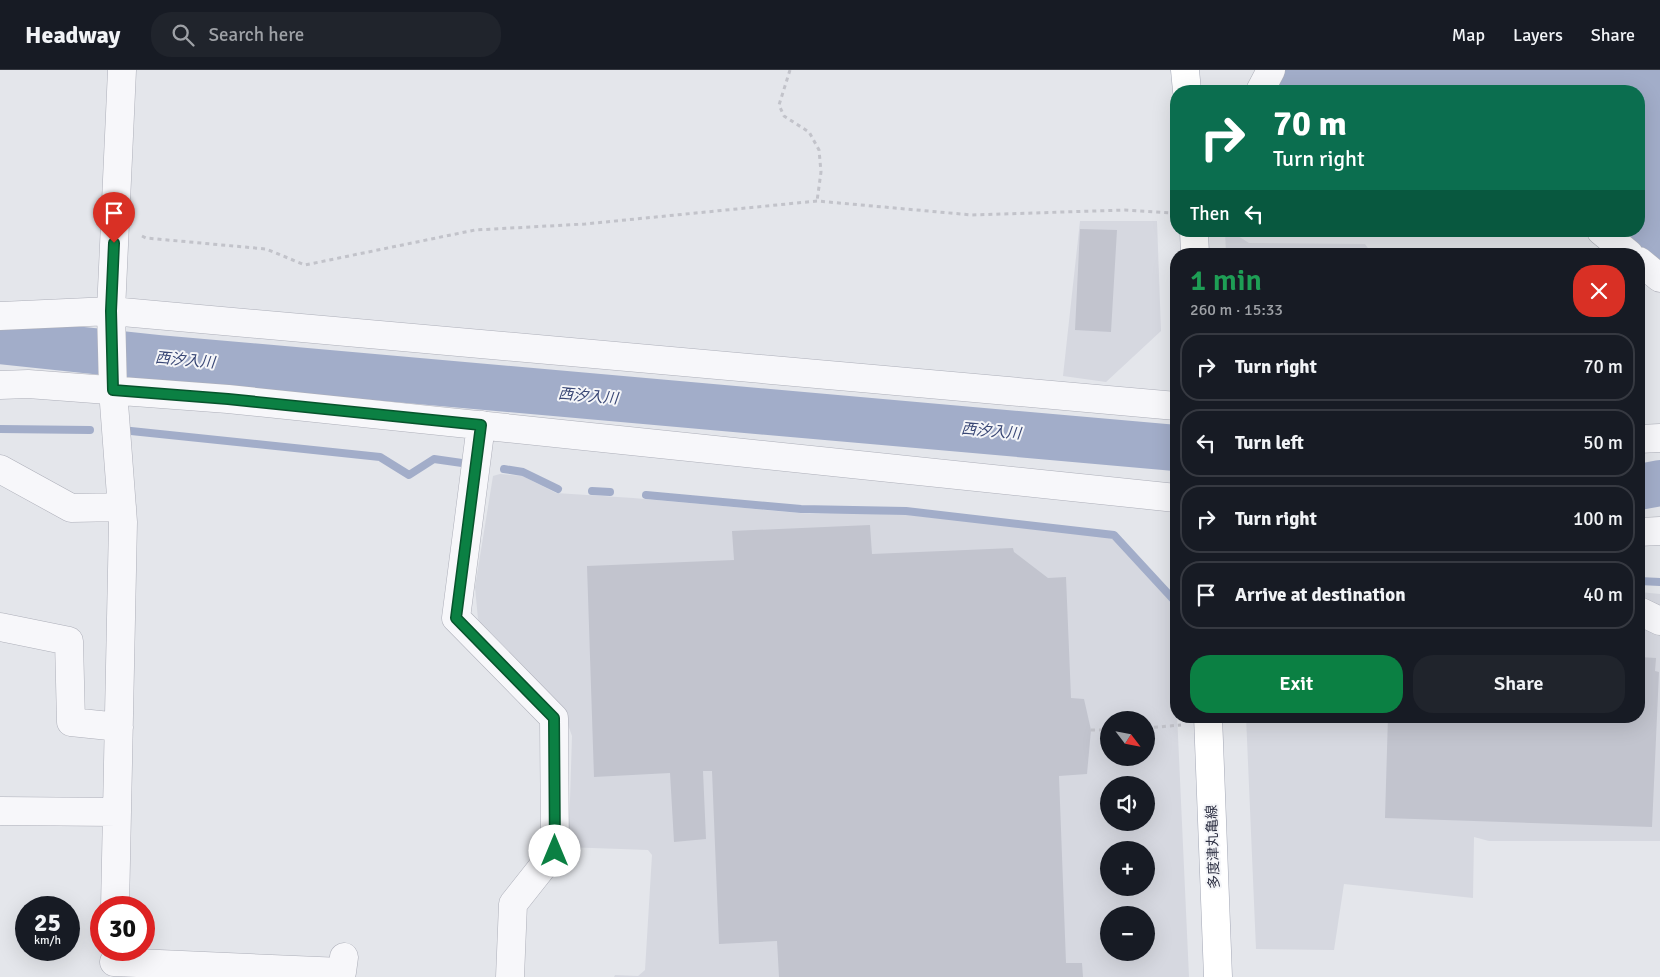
<!DOCTYPE html>
<html lang="en">
<head>
<meta charset="utf-8">
<style>
	:root { --surface:#171b24; --page:#20242c; --text:#f1f3f6; --muted:#9ea1a6; --line:#363941; --accent:#0b8043 }
	body { margin:0; font-family:Signika,"Noto Sans JP",sans-serif; background:var(--page); color:var(--text); height:100vh; display:flex; flex-direction:column; font-size:19px; white-space:nowrap }
	* { box-sizing:border-box; margin:0 }
	p { font-size:16px; color:var(--muted) }
	.icon { flex:none; width:28px; height:28px; fill:none; stroke:currentColor; stroke-width:2; stroke-linecap:round; stroke-linejoin:round }
	.map { position:relative; flex:1; overflow:hidden }
	.panel { position:absolute; left:1170px; top:178px; width:475px; height:475px; display:flex; flex-direction:column; background:var(--surface); border-radius:20px; box-shadow:0 5px 20px #0002 }
	.panel>* { flex:none }
	.guide { position:absolute; left:1170px; top:15px; width:475px; height:152px; border-radius:20px; box-shadow:0 5px 20px #0002; background:#0b6e4f; color:#fff; overflow:hidden }
	.needle { width:32px; rotate:122deg }
	.tools { position:absolute; left:1100px; top:641px; display:grid; gap:10px }
	.tools a { display:grid; place-items:center; width:55px; height:55px; border-radius:50%; background:var(--surface); box-shadow:0 5px 20px #0002; font-size:25px }
	.speed { position:absolute; left:15px; top:826px; display:flex; gap:10px; font-size:25px; font-weight:700; text-align:center }
	.speed>* { display:grid; place-content:center; width:65px; height:65px; border-radius:50%; background:var(--surface); box-shadow:0 5px 20px #0002; line-height:1 }
	.speed small { font-size:12px; font-weight:400 }
	.speed .limit { border:8px solid #d22; background:#fff; color:#111 }
	.pin { position:absolute; display:grid; place-items:center; width:42px; height:42px; color:#fff; margin:-51px -21px; border-radius:50% 50% 50% 0; rotate:-45deg; box-shadow:0 0 5px #0007 }
	.pin .icon { rotate:45deg }
	.me { position:absolute; width:55px; margin:-28px; rotate:0deg; stroke-linejoin:round; filter:drop-shadow(0 0 4px #0008) }
	.turn { display:flex; align-items:center; gap:18px; height:105px; padding:0 20px; font-size:22px }
	.turn .icon { width:65px; height:65px; stroke-width:2.5 }
	.turn b { display:block; font-size:35px; line-height:42px }
	.then { display:flex; align-items:center; height:48px; padding:0 20px; background:#0003; gap:10px; font-size:19px }
	.round { display:grid; place-items:center; flex:none; width:52px; height:52px; border-radius:20px; background:var(--page) }
	.summary { display:flex; align-items:center; justify-content:space-between; height:85px; padding:0 20px }
	h1 { font-size:30px; font-weight:600; line-height:38px; color:#1e9e55 }
	.button { display:flex; gap:10px; margin-top:auto; padding:10px 20px }
	.button a { flex:1; height:58px; border-radius:20px; background:var(--accent); color:#fff; font-size:20px; font-weight:600; line-height:58px; text-align:center }
	.button a+a { background:var(--page); color:var(--text) }
	ul { padding:0; list-style:none }
	li { display:flex; align-items:center; gap:15px; height:68px; margin:0 10px 8px; padding:0 10px; border:2px solid var(--line); border-radius:20px }
	li div { flex:1 }
	li b { display:block; font-size:19px }
	li em { font-style:normal }
	header { display:flex; align-items:center; gap:30px; box-sizing:border-box; height:70px; padding:0 25px; background:var(--surface); border-bottom:1px solid var(--line) }
	header strong { font-size:24px }
	nav { display:flex; gap:28px; margin-inline-start:auto; font-size:18px }
	.search { width:350px; height:45px; background:var(--page); display:flex; align-items:center; gap:12px; box-sizing:border-box; padding:0 18px; border-radius:20px; color:var(--muted); font-size:19px }
	.map>svg:first-child { display:block }
	.built { fill:#d6d8e0; fill-rule:evenodd }
	.water { fill:#a2adc9 }
	.lines { fill:none; stroke-linecap:round; stroke-linejoin:round }
	.stream { stroke:#a2adc9; stroke-width:8 }
	.river { stroke:#a2adc9; stroke-width:46 }
	.building { fill:#c2c4ce }
	.minor-casing { stroke:#adafb9; stroke-width:29 }
	.major-casing { stroke:#a4a8b6; stroke-width:29 }
	.path { stroke:#c2c3ca; stroke-width:3; stroke-dasharray:4 4; stroke-linecap:butt }
	.minor { stroke:#f7f7fa; stroke-width:28 }
	.major { stroke:#fff; stroke-width:28 }
	.route-casing { stroke:#07532c; stroke-width:12 }
	.route { stroke:#0b8043; stroke-width:9 }
	.labels { text-anchor:middle; dominant-baseline:central; stroke-width:4; stroke-linejoin:round; paint-order:stroke }
	.street-label { font-size:14px; fill:#2d3043; stroke:#f4f5f8 }
	.water-label { font-size:15px; font-style:italic; fill:#394775; stroke:#f4f5f8 }
</style>
</head>
<body>
<header>
<strong>Headway</strong>
<div class="search"><svg class="icon" aria-label="search" viewBox="0 0 24 24"><circle cx="10" cy="10" r="6"/><path d="M15 15l6 6"/></svg>Search here</div>
<nav><a>Map</a><a>Layers</a><a>Share</a></nav>
</header>
<div class="map">
<svg width="1660" height="907" viewBox="0 0 1660 907">
	<rect width="100%" height="100%" fill="#e4e6eb"/>
	<!-- built -->
	<path class="built" d="M 1080,151 L 1157,151 L 1161,261 L 1106,312 L 1063,306 Z
		M 1225,161 L 1230,161 L 1249,173 L 1365,174 L 1372,184 L 1226,184 Z
		M 500,404 L 523,406 L 556,423 L 633,428 L 810,444 L 853,443 L 909,445 L 1114,467 L 1172,534 L 1189,907 L 614,907 L 615,905 L 638,906 L 645,900 L 652,785 L 648,780 L 565,777 L 569,762 L 572,666 L 564,644 L 522,595 L 484,561 L 478,549 L 475,517 L 493,406 ZM 1109,650 L 1146,650 L 1146,688 L 1109,688 ZM 1109,715 L 1146,715 L 1146,752 L 1109,752 ZM 1109,780 L 1146,780 L 1146,818 L 1109,818 ZM 1109,845 L 1146,845 L 1146,882 L 1109,882 Z
		M 1639,522 L 1660,524 L 1660,771 L 1489,771 L 1474,767 L 1473,828 L 1344,814 L 1334,880 L 1256,879 L 1246,646 L 1639,646 Z"/>
	<!-- water -->
	<path class="water" d="M 1278,0 L 1660,0 L 1660,206 L 1609,161 L 1639,161 L 1639,21 L 1265,21 Z"/>
	<g class="lines">
		<!-- stream -->
		<path class="stream" d="M 0,359 L 90,360
			M 131,361 L 380,387 L 409,405 L 434,389 L 469,394
			M 504,399 L 523,402 L 558,419
			M 592,421 L 610,422
			M 646,425 L 801,439 L 906,441 L 1114,465 L 1173,529
			M 1639,511 L 1660,512"/>
		<!-- river -->
		<path class="river" d="M 0,271 L 159,288 L 1176,378
			M 1639,417 L 1660,413"/>
	</g>
	<!-- building -->
	<path class="building" d="M 1080,159 L 1117,160 L 1111,262 L 1075,260 Z
		M 870,455 L 872,484 L 1013,478 L 1014,482 L 1048,508 L 1066,507 L 1071,628 L 1084,629 L 1091,660 L 1087,704 L 1059,706 L 1066,893 L 1082,893 L 1083,907 L 779,907 L 777,871 L 719,874 L 712,701 L 703,701 L 706,769 L 674,772 L 670,703 L 594,707 L 587,496 L 734,490 L 732,461 Z
		M 1639,587 L 1656,588 L 1655,601 L 1659,602 L 1652,757 L 1385,748 L 1388,646 L 1639,646 Z"/>
	<g class="lines">
		<!-- minor casing -->
		<g class="minor-casing">
			<path id="minor" d="M 1260,21 L 1271,0
				M 1601,161 L 1629,184
				M 1639,191 L 1660,208
				M 0,246 L 111,241 L 1176,336
				M 0,315 L 28,314 L 228,329 L 1176,428
				M 481,355 L 456,548 L 554,648 L 555,781 L 513,834 L 510,907
				M 1639,369 L 1660,368
				M 0,399 L 71,438 L 122,437
				M 1639,462 L 1660,461
				M 1639,541 L 1660,551
				M 0,557 L 69,571 L 71,652 L 119,657
				M 0,741 L 117,742
				M 115,838 L 123,452 L 113,320 L 111,241 L 122,0
				M 114,892 L 342,902 L 344,887"/>
		</g>
		<!-- major casing -->
		<g class="major-casing">
			<path id="major" d="M 1185,0 L 1187,21
				M 1194,161 L 1195,184
				M 1208,646 L 1218,907"/>
		</g>
		<!-- path -->
		<path class="path" d="M 790,0 L 779,35 L 784,46 L 809,62 L 819,80 L 821,102 L 817,131
			M 142,166 L 146,168 L 266,179 L 305,195 L 475,160 L 585,154 L 817,131 L 972,145 L 1125,140 L 1173,143
			M 1146,658 L 1181,655
			M 1091,660 L 1109,660"/>
		<!-- minor -->
		<use href="#minor" class="minor"/>
		<!-- major -->
		<use href="#major" class="major"/>
	</g>
	<g class="lines">
		<!-- route casing -->
		<g class="route-casing">
			<path id="route" d="M 114,173 L 111,241 L 113,320 L 228,329 L 481,355 L 456,548 L 554,648 L 555,781"/>
		</g>
		<!-- route -->
		<use href="#route" class="route"/>
	</g>
	<g class="labels">
		<!-- street labels -->
		<g class="street-label">
			<text transform="translate(1213 777) rotate(-92)">多度津丸亀線</text>
		</g>
		<!-- water labels -->
		<g class="water-label">
			<text transform="translate(185 290) rotate(5)">西汐入川</text>
			<text transform="translate(588 326) rotate(5)">西汐入川</text>
			<text transform="translate(991 361) rotate(5)">西汐入川</text>
		</g>
	</g>
</svg>
<div class="tools">
<a><svg class="needle" viewBox="-14 -14 28 28"><path d="M0-13l5 13h-10z" fill="#e53935"/><path d="M0 13l5-13h-10z" fill="#9ea1a6"/></svg></a>
<a><svg class="icon" aria-label="sound" viewBox="0 0 24 24"><path d="M4 9h4l5-4v14l-5-4H4zM17 9q2 3 0 6"/></svg></a>
<a>+</a>
<a>−</a>
</div>
<div class="speed"><div>25<small>km/h</small></div><div class="limit">30</div></div>
<div class="pin" style="left:114px;top:173px;background:#d93025"><svg class="icon" aria-label="arrive" viewBox="0 0 24 24"><path d="M6 21V4h12l-3 4 3 4H6"/></svg></div>
<svg class="me" style="left:555px;top:781px" viewBox="-20 -20 40 40"><circle r="19" fill="#fff"/><path d="M0-13L10 11 0 6-10 11z" fill="#0b8043"/></svg>
<div class="guide">
<div class="turn"><svg class="icon" aria-label="right" viewBox="0 0 24 24"><path d="M7 20v-9h11M14 6l5 5-5 5"/></svg><div><b>70 m</b>Turn right</div></div>
<div class="then">Then<svg class="icon" aria-label="left" viewBox="0 0 24 24"><path d="M17 20v-9H6M10 6l-5 5 5 5"/></svg></div>
</div>
<section class="panel">
<div class="summary"><div><h1>1 min</h1><p>260 m · 15:33</p></div><a class="round" style="background:#d93025;color:#fff"><svg class="icon" aria-label="close" viewBox="0 0 24 24"><path d="M6 6l12 12M18 6L6 18"/></svg></a></div>
<ul>
<li><svg class="icon" aria-label="right" viewBox="0 0 24 24"><path d="M7 20v-9h11M14 6l5 5-5 5"/></svg><div><b>Turn right</b></div><em>70 m</em></li>
<li><svg class="icon" aria-label="left" viewBox="0 0 24 24"><path d="M17 20v-9H6M10 6l-5 5 5 5"/></svg><div><b>Turn left</b></div><em>50 m</em></li>
<li><svg class="icon" aria-label="right" viewBox="0 0 24 24"><path d="M7 20v-9h11M14 6l5 5-5 5"/></svg><div><b>Turn right</b></div><em>100 m</em></li>
<li><svg class="icon" aria-label="arrive" viewBox="0 0 24 24"><path d="M6 21V4h12l-3 4 3 4H6"/></svg><div><b>Arrive at destination</b></div><em>40 m</em></li>
</ul>
<div class="button"><a>Exit</a><a>Share</a></div>
</section>
</div>
</body>
</html>
